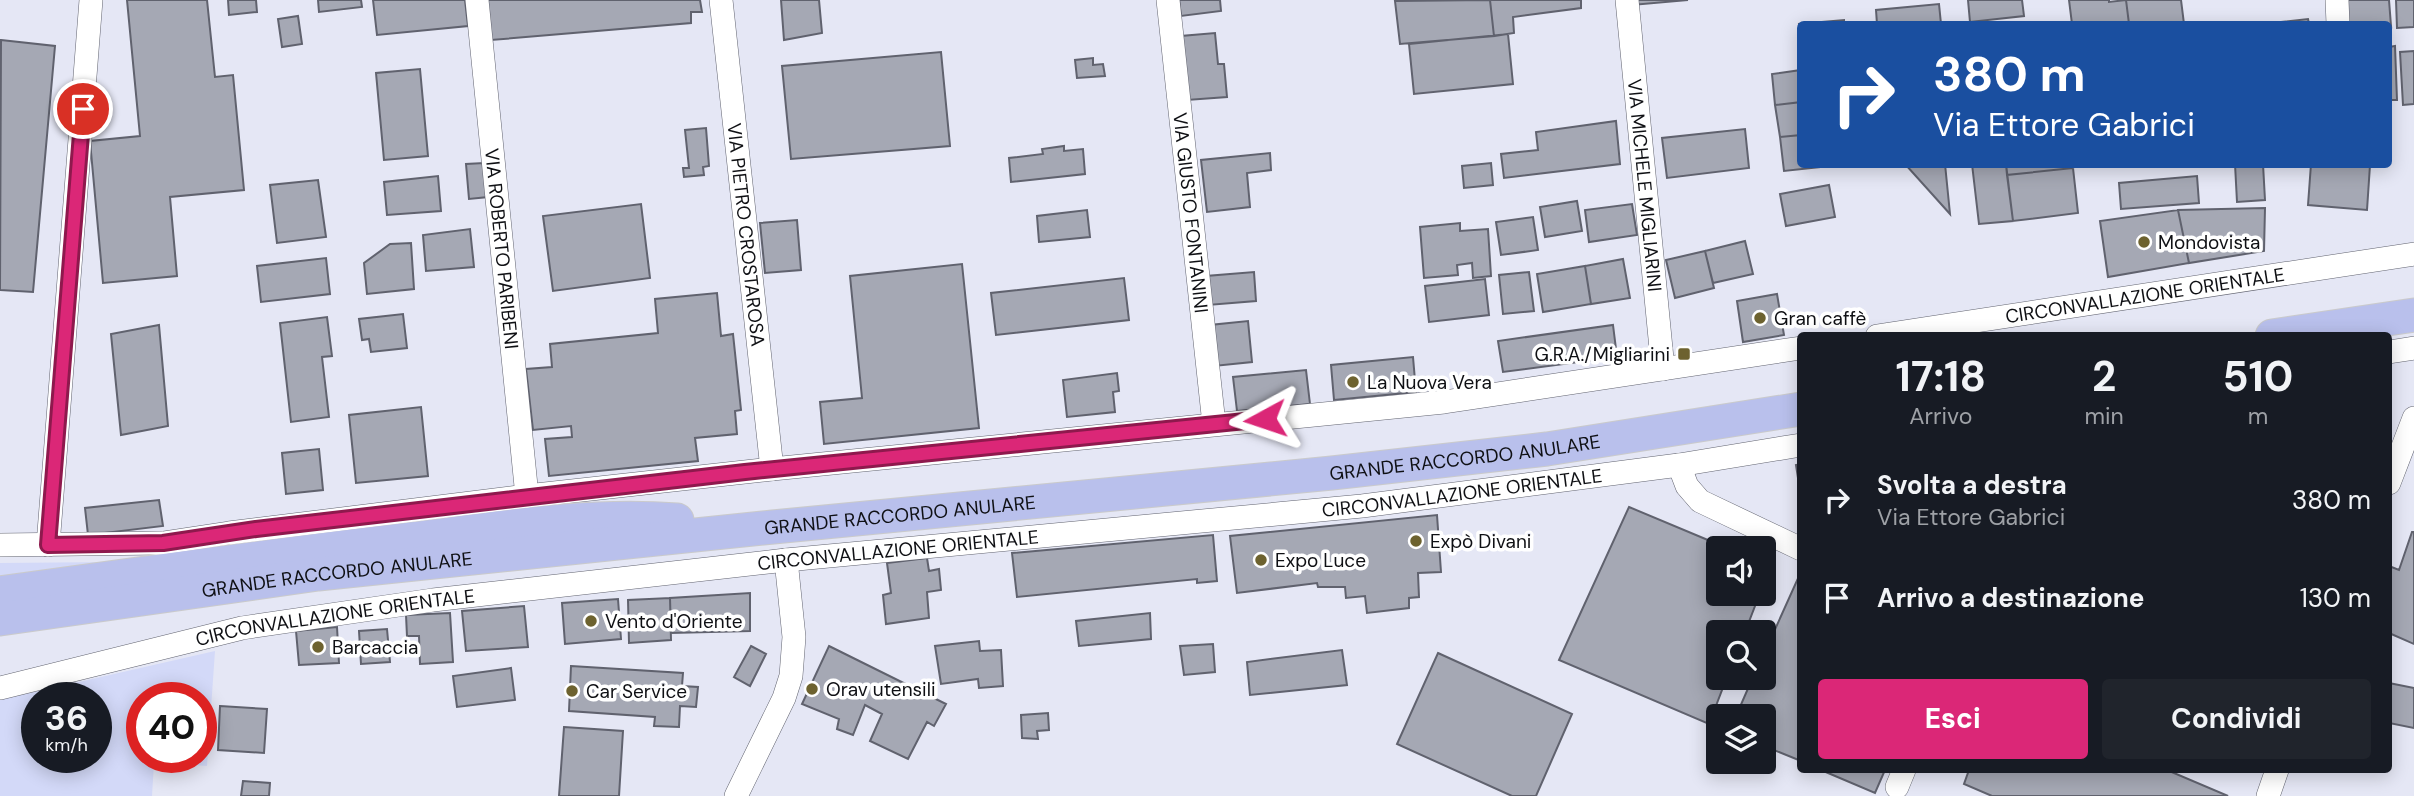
<!DOCTYPE html>
<html lang="it">
<head>
<meta charset="utf-8">
<style>
	:root { --surface:#171b24; --page:#20242c; --text:#f1f3f6; --muted:#9ea1a6; --accent:#db2777 }
	body { margin:0; font-family:"DM Sans",sans-serif; background:var(--page); color:var(--text); height:100vh; display:flex; flex-direction:column; font-size:26px; white-space:nowrap }
	* { box-sizing:border-box; margin:0 }
	p { font-size:23px; color:var(--muted) }
	.icon { flex:none; width:38px; height:38px; fill:none; stroke:currentColor; stroke-width:2; stroke-linecap:round; stroke-linejoin:round }
	.map { position:relative; flex:1; overflow:hidden }
	.details { position:absolute; left:1797px; top:332px; width:595px; height:441px; display:flex; flex-direction:column; background:var(--surface); border-radius:7px; box-shadow:0 4px 18px #0003 }
	.details>* { flex:none }
	.banner { position:absolute; left:1797px; top:21px; width:595px; height:147px; border-radius:7px; box-shadow:0 4px 18px #0003; background:#1a4fa0; color:#fff; overflow:hidden }
	.controls { position:absolute; left:1706px; top:536px; display:grid; gap:14px }
	.controls a { display:grid; place-items:center; width:70px; height:70px; border-radius:7px; background:var(--surface); box-shadow:0 4px 18px #0003; font-size:35px }
	.speed { position:absolute; left:21px; top:682px; display:flex; gap:14px; font-size:35px; font-weight:700; text-align:center }
	.speed>* { display:grid; place-content:center; width:91px; height:91px; border-radius:50%; background:var(--surface); box-shadow:0 4px 18px #0003; line-height:1 }
	.speed small { font-size:18px; font-weight:400 }
	.speed .limit { border:10px solid #d22; background:#fff; color:#111 }
	.pin { position:absolute; display:grid; place-items:center; width:60px; height:60px; color:#fff; margin:-30px; border:4px solid #fff; border-radius:50%; box-shadow:0 2px 7px #0007 }
	.me { position:absolute; width:77px; margin:-38px; rotate:265deg; stroke-linejoin:round; filter:drop-shadow(0 0 5px #0008) }
	.turn { display:flex; align-items:center; gap:24px; height:147px; padding:0 21px; font-size:32px }
	.turn .icon { width:91px; height:91px; stroke-width:2.5 }
	.turn b { display:block; font-size:49px; line-height:60px }
	.eta { display:flex; justify-content:space-evenly; align-items:center; height:119px; text-align:center }
	.eta b { font-size:42px; font-weight:700; line-height:49px }
	.cta { display:flex; gap:14px; margin-top:auto; padding:14px 21px }
	.cta a { flex:1; height:80px; border-radius:7px; background:var(--accent); color:#fff; font-size:28px; font-weight:700; line-height:80px; text-align:center }
	.cta a+a { background:var(--page); color:var(--text) }
	ul { padding:0; list-style:none }
	li { display:flex; align-items:center; gap:21px; height:98px; padding:0 21px }
	li div { flex:1 }
	li b { display:block; font-size:26px }
	li em { font-style:normal }
	.map>svg:first-child { display:block }
	.green { fill:#d3d9f8; fill-rule:evenodd }
	.building { fill:#a5a8b4; stroke:#60626e; stroke-width:2 }
	.lines { fill:none; stroke-linecap:round; stroke-linejoin:round }
	.minor-casing { stroke:#626470; stroke-width:24 }
	.highway-casing { stroke:#cacacb; stroke-width:35 }
	.minor { stroke:#fff; stroke-width:23 }
	.highway { stroke:#b9c0ec; stroke-width:33 }
	.route-casing { stroke:#8e194d; stroke-width:18 }
	.route { stroke:#db2777; stroke-width:12 }
	.poi-dot { fill:#6d622f; stroke:#fff; stroke-width:2.5 }
	.labels { text-anchor:middle; dominant-baseline:central; stroke-width:7; stroke-linejoin:round; paint-order:stroke }
	.street-label { font-size:19px; fill:#0f1014; stroke:#fff }
	.poi-label { font-size:19px; fill:#0f1014; stroke:#fff; text-anchor:start }
</style>
</head>
<body>
<div class="map">
<svg width="2414" height="796" viewBox="0 0 2414 796">
	<rect width="100%" height="100%" fill="#e5e7f5"/>
	<!-- green -->
	<path class="green" d="M 114,562 L 0,579 L 0,563 Z
		M 215,651 L 207,766 L 154,762 L 152,796 L 0,796 L 0,700 ZM 37,698 L 96,698 L 96,758 L 37,758 ZM 142,698 L 201,698 L 201,758 L 142,758 Z"/>
	<!-- building -->
	<path class="building" d="M 127,0 L 207,0 L 215,77 L 233,75 L 244,190 L 170,197 L 177,276 L 103,283 L 90,141 L 140,136 Z
		M 228,0 L 256,0 L 257,12 L 229,15 Z
		M 318,0 L 361,0 L 362,7 L 319,12 Z
		M 373,0 L 465,0 L 468,26 L 377,35 Z
		M 487,0 L 700,0 L 702,12 L 691,12 L 691,23 L 491,40 Z
		M 781,0 L 819,0 L 822,33 L 784,40 Z
		M 1179,0 L 1220,0 L 1221,11 L 1181,16 Z
		M 1490,0 L 1581,0 L 1581,8 L 1513,17 L 1514,33 L 1494,36 Z
		M 1490,0 L 1494,36 L 1400,44 L 1395,1 Z
		M 1631,0 L 1688,0 L 1632,5 Z
		M 1968,0 L 2022,0 L 2024,16 L 1970,22 Z
		M 2069,0 L 2109,0 L 2109,2 L 2126,0 L 2129,24 L 2072,24 Z
		M 2126,0 L 2181,0 L 2184,24 L 2129,24 Z
		M 2345,0 L 2389,0 L 2391,26 L 2389,24 L 2347,24 Z
		M 2396,0 L 2414,0 L 2414,27 L 2397,28 Z
		M 1939,4 L 1941,24 L 1877,24 L 1876,10 Z
		M 298,16 L 302,44 L 282,47 L 278,19 Z
		M 2308,19 L 2309,24 L 2262,24 Z
		M 1844,20 L 1844,24 L 1801,24 L 1801,41 L 1799,24 Z
		M 1215,33 L 1218,64 L 1224,64 L 1227,97 L 1187,100 L 1181,36 Z
		M 1508,34 L 1513,84 L 1414,94 L 1409,44 Z
		M 1,40 L 55,46 L 33,292 L 0,290 Z
		M 2395,46 L 2397,100 L 2389,100 L 2389,47 Z
		M 2414,51 L 2414,104 L 2403,105 L 2400,52 Z
		M 941,52 L 950,146 L 791,159 L 782,66 Z
		M 1093,58 L 1093,65 L 1103,64 L 1105,76 L 1077,78 L 1075,60 Z
		M 420,69 L 428,156 L 384,160 L 376,73 Z
		M 1801,70 L 1801,102 L 1775,105 L 1772,74 Z
		M 1801,102 L 1801,135 L 1780,137 L 1775,105 Z
		M 1616,121 L 1620,164 L 1504,178 L 1501,154 L 1538,150 L 1536,132 Z
		M 706,128 L 709,166 L 703,167 L 704,175 L 684,177 L 683,168 L 689,168 L 685,130 Z
		M 1745,129 L 1749,168 L 1667,178 L 1662,138 Z
		M 1801,135 L 1801,164 L 1849,164 L 1784,171 L 1780,137 Z
		M 1064,146 L 1064,151 L 1083,149 L 1085,174 L 1011,182 L 1009,158 L 1043,154 L 1042,149 Z
		M 1270,153 L 1271,170 L 1247,173 L 1250,207 L 1207,212 L 1201,160 Z
		M 484,163 L 488,197 L 469,199 L 466,164 Z
		M 1491,163 L 1493,185 L 1464,188 L 1462,166 Z
		M 1905,164 L 1945,164 L 1950,214 Z
		M 1972,164 L 2006,164 L 2013,221 L 1979,224 Z
		M 2006,164 L 2072,164 L 2073,168 L 2007,175 Z
		M 2235,164 L 2263,164 L 2265,200 L 2237,202 Z
		M 2311,164 L 2370,165 L 2367,210 L 2308,205 Z
		M 2073,168 L 2078,213 L 2013,221 L 2007,175 Z
		M 438,176 L 441,211 L 387,215 L 384,182 Z
		M 2197,176 L 2199,203 L 2121,209 L 2119,183 Z
		M 318,180 L 326,237 L 277,243 L 270,185 Z
		M 1829,185 L 1835,217 L 1786,226 L 1780,194 Z
		M 1577,201 L 1582,231 L 1545,237 L 1540,207 Z
		M 641,204 L 650,278 L 553,291 L 543,216 Z
		M 1632,204 L 1637,235 L 1589,242 L 1585,210 Z
		M 2265,208 L 2264,251 L 2189,263 L 2178,210 Z
		M 1087,210 L 1090,237 L 1039,242 L 1037,216 Z
		M 2178,210 L 2189,263 L 2108,277 L 2100,221 Z
		M 1533,217 L 1538,250 L 1501,255 L 1496,222 Z
		M 797,220 L 801,270 L 765,273 L 760,223 Z
		M 1460,223 L 1460,231 L 1488,229 L 1491,276 L 1473,278 L 1472,263 L 1457,265 L 1458,275 L 1424,278 L 1420,227 Z
		M 470,229 L 474,267 L 426,271 L 423,235 Z
		M 1745,241 L 1753,274 L 1713,283 L 1705,251 Z
		M 411,243 L 414,289 L 367,294 L 364,263 L 390,244 Z
		M 1705,251 L 1714,288 L 1675,298 L 1666,260 Z
		M 326,258 L 330,294 L 261,302 L 257,266 Z
		M 1623,259 L 1630,298 L 1591,304 L 1585,266 Z
		M 962,264 L 979,428 L 824,444 L 820,402 L 862,398 L 850,276 Z
		M 1585,266 L 1591,304 L 1543,312 L 1537,274 Z
		M 1254,272 L 1256,301 L 1208,305 L 1206,276 Z
		M 1529,272 L 1534,311 L 1503,314 L 1499,275 Z
		M 1124,278 L 1129,320 L 996,335 L 991,293 Z
		M 1485,279 L 1489,315 L 1429,322 L 1425,286 Z
		M 717,293 L 721,336 L 733,334 L 741,410 L 735,411 L 737,434 L 695,438 L 698,461 L 549,476 L 545,439 L 572,437 L 571,426 L 533,430 L 526,369 L 552,367 L 550,344 L 658,333 L 655,299 Z
		M 1777,294 L 1784,335 L 1743,342 L 1737,301 Z
		M 403,314 L 407,348 L 371,352 L 369,339 L 362,340 L 359,319 Z
		M 327,317 L 332,356 L 322,357 L 329,417 L 291,422 L 280,323 Z
		M 1248,321 L 1252,362 L 1214,366 L 1210,325 Z
		M 159,325 L 168,426 L 121,435 L 111,334 Z
		M 1613,325 L 1617,357 L 1503,372 L 1498,341 Z
		M 1413,357 L 1416,392 L 1334,400 L 1331,365 Z
		M 1306,370 L 1310,404 L 1237,411 L 1233,377 Z
		M 1117,373 L 1119,391 L 1113,392 L 1115,412 L 1067,417 L 1063,380 Z
		M 421,407 L 428,476 L 356,483 L 349,415 Z
		M 319,449 L 323,490 L 286,494 L 282,453 Z
		M 1801,464 L 1801,491 L 1800,491 L 1796,465 Z
		M 159,500 L 163,526 L 88,535 L 85,508 Z
		M 1629,507 L 1727,548 L 1718,548 L 1718,593 L 1760,593 L 1745,632 L 1718,632 L 1718,677 L 1727,677 L 1709,724 L 1559,660 Z
		M 1437,515 L 1441,572 L 1418,573 L 1419,597 L 1409,598 L 1409,608 L 1367,613 L 1365,596 L 1346,598 L 1345,587 L 1318,587 L 1317,583 L 1237,593 L 1230,536 Z
		M 2412,532 L 2414,532 L 2414,644 L 2389,633 L 2389,566 L 2399,570 Z
		M 1213,535 L 1217,581 L 1197,583 L 1197,579 L 1017,597 L 1012,553 Z
		M 927,558 L 929,571 L 939,569 L 941,590 L 927,592 L 929,618 L 886,624 L 883,595 L 891,593 L 887,563 Z
		M 1799,576 L 1801,577 L 1801,761 L 1764,746 L 1764,716 L 1736,716 L 1753,677 L 1764,677 L 1764,654 Z
		M 750,593 L 750,631 L 671,633 L 670,598 Z
		M 670,598 L 671,640 L 629,643 L 628,600 Z
		M 618,599 L 621,639 L 565,644 L 562,603 Z
		M 524,606 L 528,647 L 466,651 L 462,611 Z
		M 450,613 L 453,662 L 420,664 L 419,636 L 407,636 L 406,615 Z
		M 1150,613 L 1151,639 L 1079,646 L 1076,621 Z
		M 337,627 L 339,663 L 299,665 L 296,631 Z
		M 387,629 L 390,662 L 361,664 L 359,631 Z
		M 979,641 L 980,651 L 1001,650 L 1003,686 L 979,688 L 978,679 L 941,684 L 935,646 Z
		M 1213,644 L 1215,672 L 1184,675 L 1180,646 Z
		M 751,646 L 766,654 L 750,686 L 734,677 Z
		M 829,646 L 946,704 L 934,726 L 927,722 L 908,759 L 870,741 L 882,714 L 865,705 L 853,735 L 837,729 L 839,719 L 802,704 Z
		M 1342,650 L 1347,685 L 1250,695 L 1247,662 Z
		M 1438,653 L 1572,714 L 1536,796 L 1512,796 L 1397,744 Z
		M 571,666 L 683,673 L 682,686 L 698,687 L 696,707 L 680,706 L 679,727 L 654,726 L 655,717 L 569,711 Z
		M 511,668 L 515,700 L 457,707 L 453,676 Z
		M 2389,683 L 2414,688 L 2414,728 L 2389,723 Z
		M 220,706 L 267,709 L 264,753 L 218,750 Z
		M 1048,713 L 1049,730 L 1037,731 L 1038,739 L 1022,738 L 1021,715 Z
		M 564,727 L 623,731 L 619,796 L 559,796 Z
		M 1821,770 L 1885,770 L 1875,793 Z
		M 1969,770 L 2167,770 L 2228,796 L 1992,796 L 1964,784 Z
		M 243,781 L 270,783 L 269,796 L 241,796 Z"/>
	<g class="lines">
		<!-- minor casing -->
		<g class="minor-casing">
			<g id="minor">
				<path id="s1" d="M 477,0 L 527,496"/>
				<path id="s2" d="M 721,0 L 772,469"/>
				<path id="s3" d="M 1168,0 L 1214,424"/>
				<path id="s4" d="M 1627,0 L 1663,369"/>
				<path d="M 2337,0 L 2338,24"/>
				<path id="s5" d="M 1877,336 L 2414,254"/>
				<path d="M 2389,352 L 2414,348"/>
				<path d="M 1679,465 L 1687,486 L 1700,501 L 1801,549"/>
				<path d="M 2389,483 L 2414,418"/>
				<path d="M 0,545 L 163,543 L 229,533 L 527,496 L 772,469 L 1444,402 L 1801,348"/>
				<path d="M 48,545 L 91,0"/>
				<path id="s6" d="M 0,688 L 242,628 L 433,600 L 786,560 L 1362,506 L 1679,465 L 1801,445"/>
				<path d="M 1897,787 L 1904,770"/>
				<path d="M 736,796 L 784,698 L 791,676 L 794,637 L 786,560"/>
				<path d="M 2268,796 L 2277,770"/>
			</g>
		</g>
		<!-- highway casing -->
		<g class="highway-casing">
			<g id="highway">
				<path d="M 2272,336 L 2414,315"/>
				<path d="M 0,593 C 137,574 274,555 412,539 C 500,528 588,513 677,520"/>
				<path id="s7" d="M 0,619 L 318,574 L 773,527 L 1332,473 L 1547,449 L 1801,409"/>
			</g>
		</g>
		<!-- minor -->
		<use href="#minor" class="minor"/>
		<!-- highway -->
		<use href="#highway" class="highway"/>
	</g>
	<g class="lines">
		<!-- route casing -->
		<g class="route-casing">
			<path id="route" d="M 83,109 L 48,545 L 163,543 L 256,529 L 745,472 L 1265,419"/>
		</g>
		<!-- route -->
		<use href="#route" class="route"/>
	</g>
	<!-- markers -->
	<g class="poi-dot">
		<circle cx="2144" cy="242" r="7"/>
		<circle cx="1760" cy="318" r="7"/>
		<rect x="1677" y="347" width="14" height="14" rx="3.5"/>
		<circle cx="1353" cy="382" r="7"/>
		<circle cx="1416" cy="541" r="7"/>
		<circle cx="1261" cy="560" r="7"/>
		<circle cx="591" cy="621" r="7"/>
		<circle cx="318" cy="647" r="7"/>
		<circle cx="812" cy="689" r="7"/>
		<circle cx="572" cy="691" r="7"/>
	</g>
	<g class="labels">
		<!-- street labels -->
		<g class="street-label">
			<text stroke="none"><textPath href="#s4" startOffset="186">VIA MICHELE MIGLIARINI</textPath></text>
			<text stroke="none"><textPath href="#s3" startOffset="214">VIA GIUSTO FONTANINI</textPath></text>
			<text stroke="none"><textPath href="#s2" startOffset="236">VIA PIETRO CROSTAROSA</textPath></text>
			<text stroke="none"><textPath href="#s1" startOffset="250">VIA ROBERTO PARIBENI</textPath></text>
			<text stroke="none"><textPath href="#s5" startOffset="271">CIRCONVALLAZIONE ORIENTALE</textPath></text>
			<text stroke="none"><textPath href="#s7" startOffset="1474">GRANDE RACCORDO ANULARE</textPath></text>
			<text stroke="none"><textPath href="#s6" startOffset="1477">CIRCONVALLAZIONE ORIENTALE</textPath></text>
			<text stroke="none"><textPath href="#s7" startOffset="906">GRANDE RACCORDO ANULARE</textPath></text>
			<text stroke="none"><textPath href="#s6" startOffset="910">CIRCONVALLAZIONE ORIENTALE</textPath></text>
			<text stroke="none"><textPath href="#s7" startOffset="340">GRANDE RACCORDO ANULARE</textPath></text>
			<text stroke="none"><textPath href="#s6" startOffset="343">CIRCONVALLAZIONE ORIENTALE</textPath></text>
		</g>
		<!-- poi labels -->
		<g class="poi-label">
			<text x="2158" y="242">Mondovista</text>
			<text x="1774" y="318">Gran caffè</text>
			<text x="1670" y="354" text-anchor="end">G.R.A./Migliarini</text>
			<text x="1367" y="382">La Nuova Vera</text>
			<text x="1430" y="541">Expò Divani</text>
			<text x="1275" y="560">Expo Luce</text>
			<text x="605" y="621">Vento d'Oriente</text>
			<text x="332" y="647">Barcaccia</text>
			<text x="826" y="689">Orav utensili</text>
			<text x="586" y="691">Car Service</text>
		</g>
	</g>
</svg>
<div class="controls">
<a><svg class="icon" aria-label="sound" viewBox="0 0 24 24"><path d="M4 9h4l5-4v14l-5-4H4zM17 9q2 3 0 6"/></svg></a>
<a><svg class="icon" aria-label="search" viewBox="0 0 24 24"><circle cx="10" cy="10" r="6"/><path d="M15 15l6 6"/></svg></a>
<a><svg class="icon" aria-label="layers" viewBox="0 0 24 24"><path d="M12 4l9 5-9 5-9-5zM3 14l9 5 9-5"/></svg></a>
</div>
<div class="speed"><div>36<small>km/h</small></div><div class="limit">40</div></div>
<div class="pin" style="left:83px;top:109px;background:#d93025"><svg class="icon" aria-label="arrive" viewBox="0 0 24 24"><path d="M6 21V4h12l-3 4 3 4H6"/></svg></div>
<svg class="me" style="left:1265px;top:419px" viewBox="-20 -20 40 40"><path d="M0-17L14 15 0 8-14 15z" fill="#db2777" stroke="#fff" stroke-width="4"/></svg>
<div class="banner">
<div class="turn"><svg class="icon" aria-label="right" viewBox="0 0 24 24"><path d="M7 20v-9h11M14 6l5 5-5 5"/></svg><div><b>380 m</b>Via Ettore Gabrici</div></div>
</div>
<section class="details">
<div class="eta">
<div><b>17:18</b><p>Arrivo</p></div>
<div><b>2</b><p>min</p></div>
<div><b>510</b><p>m</p></div>
</div>
<ul>
<li><svg class="icon" aria-label="right" viewBox="0 0 24 24"><path d="M7 20v-9h11M14 6l5 5-5 5"/></svg><div><b>Svolta a destra</b><p>Via Ettore Gabrici</p></div><em>380 m</em></li>
<li><svg class="icon" aria-label="arrive" viewBox="0 0 24 24"><path d="M6 21V4h12l-3 4 3 4H6"/></svg><div><b>Arrivo a destinazione</b></div><em>130 m</em></li>
</ul>
<div class="cta"><a>Esci</a><a>Condividi</a></div>
</section>
</div>
</body>
</html>
